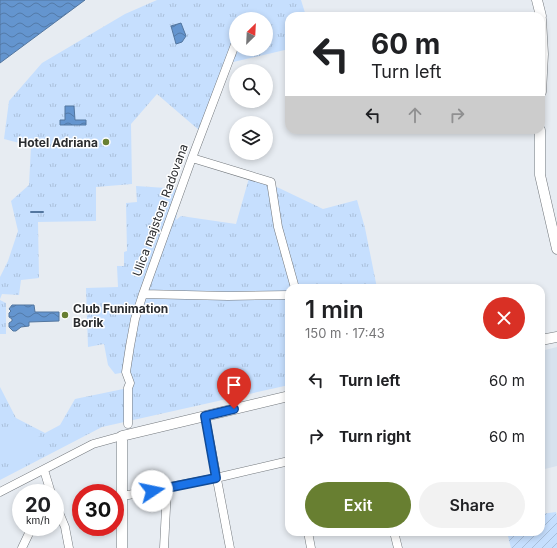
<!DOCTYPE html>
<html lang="en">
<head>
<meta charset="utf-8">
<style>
	:root { --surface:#fff; --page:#f2f2f2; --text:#202124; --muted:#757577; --accent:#687f31 }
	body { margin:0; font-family:Inter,sans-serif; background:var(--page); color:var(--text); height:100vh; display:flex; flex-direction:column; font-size:15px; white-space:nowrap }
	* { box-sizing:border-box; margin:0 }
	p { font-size:13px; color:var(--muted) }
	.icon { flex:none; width:22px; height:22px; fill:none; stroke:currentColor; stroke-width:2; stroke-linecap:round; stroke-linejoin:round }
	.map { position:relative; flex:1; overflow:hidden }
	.side { position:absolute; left:285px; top:284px; width:260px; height:252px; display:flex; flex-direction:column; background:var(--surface); border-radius:12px; box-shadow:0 2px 6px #0003 }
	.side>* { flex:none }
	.hud { position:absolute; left:285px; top:12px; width:260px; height:122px; border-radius:12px; box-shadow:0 2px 6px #0003; background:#fff; color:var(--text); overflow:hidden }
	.needle { width:26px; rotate:24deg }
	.buttons { position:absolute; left:229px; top:12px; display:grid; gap:8px }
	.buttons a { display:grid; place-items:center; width:44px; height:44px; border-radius:50%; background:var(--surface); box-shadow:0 2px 6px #0003; font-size:20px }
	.speed { position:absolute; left:12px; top:484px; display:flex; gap:8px; font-size:20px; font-weight:700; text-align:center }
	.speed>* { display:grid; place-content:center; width:52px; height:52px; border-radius:50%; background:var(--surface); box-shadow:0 2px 6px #0003; line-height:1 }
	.speed small { font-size:10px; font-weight:400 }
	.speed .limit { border:6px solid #d22; background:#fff; color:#111 }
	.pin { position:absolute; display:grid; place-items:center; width:34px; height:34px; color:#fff; margin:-41px -17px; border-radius:50% 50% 50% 0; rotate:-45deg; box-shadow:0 0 4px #0007 }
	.pin .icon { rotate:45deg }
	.me { position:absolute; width:44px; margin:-22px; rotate:79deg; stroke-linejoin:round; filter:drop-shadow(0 0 3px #0008) }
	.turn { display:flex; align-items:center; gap:14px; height:84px; padding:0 20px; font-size:18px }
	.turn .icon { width:52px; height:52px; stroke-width:2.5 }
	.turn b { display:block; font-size:28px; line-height:34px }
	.lanes { display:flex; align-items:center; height:38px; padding:0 20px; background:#0003; justify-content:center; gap:20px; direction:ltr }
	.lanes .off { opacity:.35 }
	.round { display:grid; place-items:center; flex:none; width:42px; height:42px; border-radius:21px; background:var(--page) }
	.headline { display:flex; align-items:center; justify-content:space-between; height:68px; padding:0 20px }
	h1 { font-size:24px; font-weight:600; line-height:30px }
	.action { display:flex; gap:8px; margin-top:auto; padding:8px 20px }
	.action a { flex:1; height:46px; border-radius:24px; background:var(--accent); color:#fff; font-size:16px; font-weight:600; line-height:46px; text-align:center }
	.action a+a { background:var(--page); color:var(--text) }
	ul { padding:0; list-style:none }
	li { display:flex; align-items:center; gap:12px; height:56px; padding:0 20px }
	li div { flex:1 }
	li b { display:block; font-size:15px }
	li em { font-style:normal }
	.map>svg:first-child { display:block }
	.built { fill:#d7e2ee }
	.grass { fill:url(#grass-tufts); fill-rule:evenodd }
	.garden { fill:url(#garden-furrows) }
	.pitch { fill:#c6dffe }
	.water { fill:url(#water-waves); stroke:#53769f }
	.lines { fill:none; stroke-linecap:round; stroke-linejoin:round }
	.stream { stroke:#53769f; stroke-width:2 }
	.minor-casing { stroke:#73787d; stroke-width:9 }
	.tertiary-casing { stroke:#73787d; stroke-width:11 }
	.minor { stroke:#fff; stroke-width:8 }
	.tertiary { stroke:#fff; stroke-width:10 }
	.route-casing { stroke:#114b97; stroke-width:10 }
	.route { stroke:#1a73e8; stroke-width:7 }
	.poi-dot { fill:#687f31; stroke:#fff; stroke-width:1.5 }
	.labels { text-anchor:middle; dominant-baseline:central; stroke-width:3; stroke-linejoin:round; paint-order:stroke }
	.poi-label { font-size:12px; font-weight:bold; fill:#2a2c2f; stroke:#fff; text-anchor:end }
	.street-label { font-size:12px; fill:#2a2c2f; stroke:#fff }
</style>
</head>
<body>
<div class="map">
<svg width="557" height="548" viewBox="0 0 557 548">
	<defs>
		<pattern id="grass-tufts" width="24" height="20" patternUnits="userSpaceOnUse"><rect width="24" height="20" fill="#c6dffe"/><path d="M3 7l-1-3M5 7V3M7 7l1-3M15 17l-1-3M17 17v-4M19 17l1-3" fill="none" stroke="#aac0da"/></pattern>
		<pattern id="garden-furrows" width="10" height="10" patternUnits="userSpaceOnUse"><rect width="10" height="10" fill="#c6dffe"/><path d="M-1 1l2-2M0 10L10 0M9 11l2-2" fill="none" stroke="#aac0da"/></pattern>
		<pattern id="water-waves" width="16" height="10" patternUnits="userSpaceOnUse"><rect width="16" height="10" fill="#6495cf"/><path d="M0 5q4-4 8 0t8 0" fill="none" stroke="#537aa8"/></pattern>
	</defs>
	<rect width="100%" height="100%" fill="#e7ecf2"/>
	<!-- built -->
	<path class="built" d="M 557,347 L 557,466 L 541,470 L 541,351 Z"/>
	<!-- grass -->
	<path class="grass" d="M 157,0 L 301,0 L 306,16 L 289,16 L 289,49 L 233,62 L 200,131 L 157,94 L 131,124 L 132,184 L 96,187 L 96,221 L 38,222 L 39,278 L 21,280 L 19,295 L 2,294 L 0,299 L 0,277 L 8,261 L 18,231 L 11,201 L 29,185 L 31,146 L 4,139 L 9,101 L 42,63 L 125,14 ZM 236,19 L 266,19 L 266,49 L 236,49 Z
		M 249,178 L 279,188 L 323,209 L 357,200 L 365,228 L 377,288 L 289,288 L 289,385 L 102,427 L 0,480 L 0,387 L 16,418 L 45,433 L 60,425 L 75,399 L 128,388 L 126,372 L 115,374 L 108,365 L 104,344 L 88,347 L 86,288 L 118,287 L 117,266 L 124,266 L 124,252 L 127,251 L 126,203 L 137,202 L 136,186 L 181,189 L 176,220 L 181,216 L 236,224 Z
		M 0,300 L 6,303 L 6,334 L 0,334 Z"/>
	<!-- garden -->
	<path class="garden" d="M 556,512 L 557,517 L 557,548 L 511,548 L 507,532 L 541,532 L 541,514 Z"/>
	<!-- pitch -->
	<path class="pitch" d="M 11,420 L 40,434 L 24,467 L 0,455 L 0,443 Z"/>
	<!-- water -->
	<path class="water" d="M 0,0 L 85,0 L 0,63 Z
		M 181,23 L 186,36 L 182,42 L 176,44 L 171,26 Z
		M 65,106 L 74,106 L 75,120 L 86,120 L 86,125 L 60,125 L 60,120 L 65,120 Z
		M 12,305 L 34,305 L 35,312 L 59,312 L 59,321 L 29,322 L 29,326 L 21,327 L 16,331 L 13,331 L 9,327 L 9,323 L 12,321 L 12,319 L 9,317 L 9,313 L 11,311 L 9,309 Z"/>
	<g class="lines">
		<!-- stream -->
		<path class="stream" d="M 31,212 L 43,212"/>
		<!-- minor casing -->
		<g class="minor-casing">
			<path id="minor" d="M 192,158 L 271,182 L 278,227 L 295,288
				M 143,294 L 228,296 L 289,295
				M 205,416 L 230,548
				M 128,424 L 128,388 L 130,383 L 126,372 L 130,346 L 135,319 L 143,294 L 192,158 L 236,42
				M 44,470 L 51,493
				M 0,492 L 93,444 L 122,436
				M 123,496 L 216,478 L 289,461
				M 55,503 L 65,527 L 69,548
				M 308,532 L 311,548
				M 394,532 L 398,548
				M 22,548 L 32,527
				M 164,548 L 167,488"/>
		</g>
		<!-- tertiary casing -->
		<g class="tertiary-casing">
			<path id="tertiary" d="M 537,0 L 541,16
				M 541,19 L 543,54 L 541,92
				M 540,130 L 540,175 L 557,249
				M 541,340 L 557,337
				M 122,548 L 122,436 L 289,396"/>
		</g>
		<!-- minor -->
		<use href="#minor" class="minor"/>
		<!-- tertiary -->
		<use href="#tertiary" class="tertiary"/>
	</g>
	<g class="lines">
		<!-- route casing -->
		<g class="route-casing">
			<path id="route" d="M 152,491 L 216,478 L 205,416 L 234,409"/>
		</g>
		<!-- route -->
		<use href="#route" class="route"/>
	</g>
	<!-- markers -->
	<g class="poi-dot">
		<circle cx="106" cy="142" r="4"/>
		<circle cx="65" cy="315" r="4"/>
	</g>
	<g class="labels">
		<!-- poi labels -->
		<g class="poi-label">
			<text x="98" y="142">Hotel Adriana</text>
			<text x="73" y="308" text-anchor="start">Club Funimation<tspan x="73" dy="14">Borik</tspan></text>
		</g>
		<!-- street labels -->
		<g class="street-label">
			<text transform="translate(160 210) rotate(-70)">Ulica majstora Radovana</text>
		</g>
	</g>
</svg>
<div class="buttons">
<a><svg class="needle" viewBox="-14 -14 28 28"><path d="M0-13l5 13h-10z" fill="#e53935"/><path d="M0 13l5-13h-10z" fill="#757577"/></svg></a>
<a><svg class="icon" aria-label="search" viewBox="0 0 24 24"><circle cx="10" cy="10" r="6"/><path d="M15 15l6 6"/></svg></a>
<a><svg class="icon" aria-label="layers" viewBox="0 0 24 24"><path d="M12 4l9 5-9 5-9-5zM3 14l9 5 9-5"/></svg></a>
</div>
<div class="speed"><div>20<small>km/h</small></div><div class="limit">30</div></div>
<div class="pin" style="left:234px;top:409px;background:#d93025"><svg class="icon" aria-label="arrive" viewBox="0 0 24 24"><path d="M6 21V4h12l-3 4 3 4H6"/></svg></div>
<svg class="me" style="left:152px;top:491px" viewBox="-20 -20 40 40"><circle r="19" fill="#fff"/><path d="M0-13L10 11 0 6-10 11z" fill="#1a73e8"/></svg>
<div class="hud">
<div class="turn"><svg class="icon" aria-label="left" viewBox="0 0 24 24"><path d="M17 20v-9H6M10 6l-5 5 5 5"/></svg><div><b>60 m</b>Turn left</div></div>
<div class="lanes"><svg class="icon" aria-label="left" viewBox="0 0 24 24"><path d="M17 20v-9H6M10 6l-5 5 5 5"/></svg><svg class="icon off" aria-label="ahead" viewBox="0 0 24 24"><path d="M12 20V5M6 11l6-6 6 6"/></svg><svg class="icon off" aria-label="right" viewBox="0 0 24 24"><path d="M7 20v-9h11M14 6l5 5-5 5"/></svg></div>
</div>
<section class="side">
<div class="headline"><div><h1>1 min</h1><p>150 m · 17:43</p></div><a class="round" style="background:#d93025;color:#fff"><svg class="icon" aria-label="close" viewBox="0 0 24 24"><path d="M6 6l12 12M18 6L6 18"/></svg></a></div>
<ul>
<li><svg class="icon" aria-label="left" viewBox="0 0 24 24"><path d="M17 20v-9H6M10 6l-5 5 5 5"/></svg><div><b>Turn left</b></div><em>60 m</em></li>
<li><svg class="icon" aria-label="right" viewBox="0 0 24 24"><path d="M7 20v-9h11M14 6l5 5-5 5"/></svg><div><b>Turn right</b></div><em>60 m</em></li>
</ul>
<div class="action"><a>Exit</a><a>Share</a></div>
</section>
</div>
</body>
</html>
